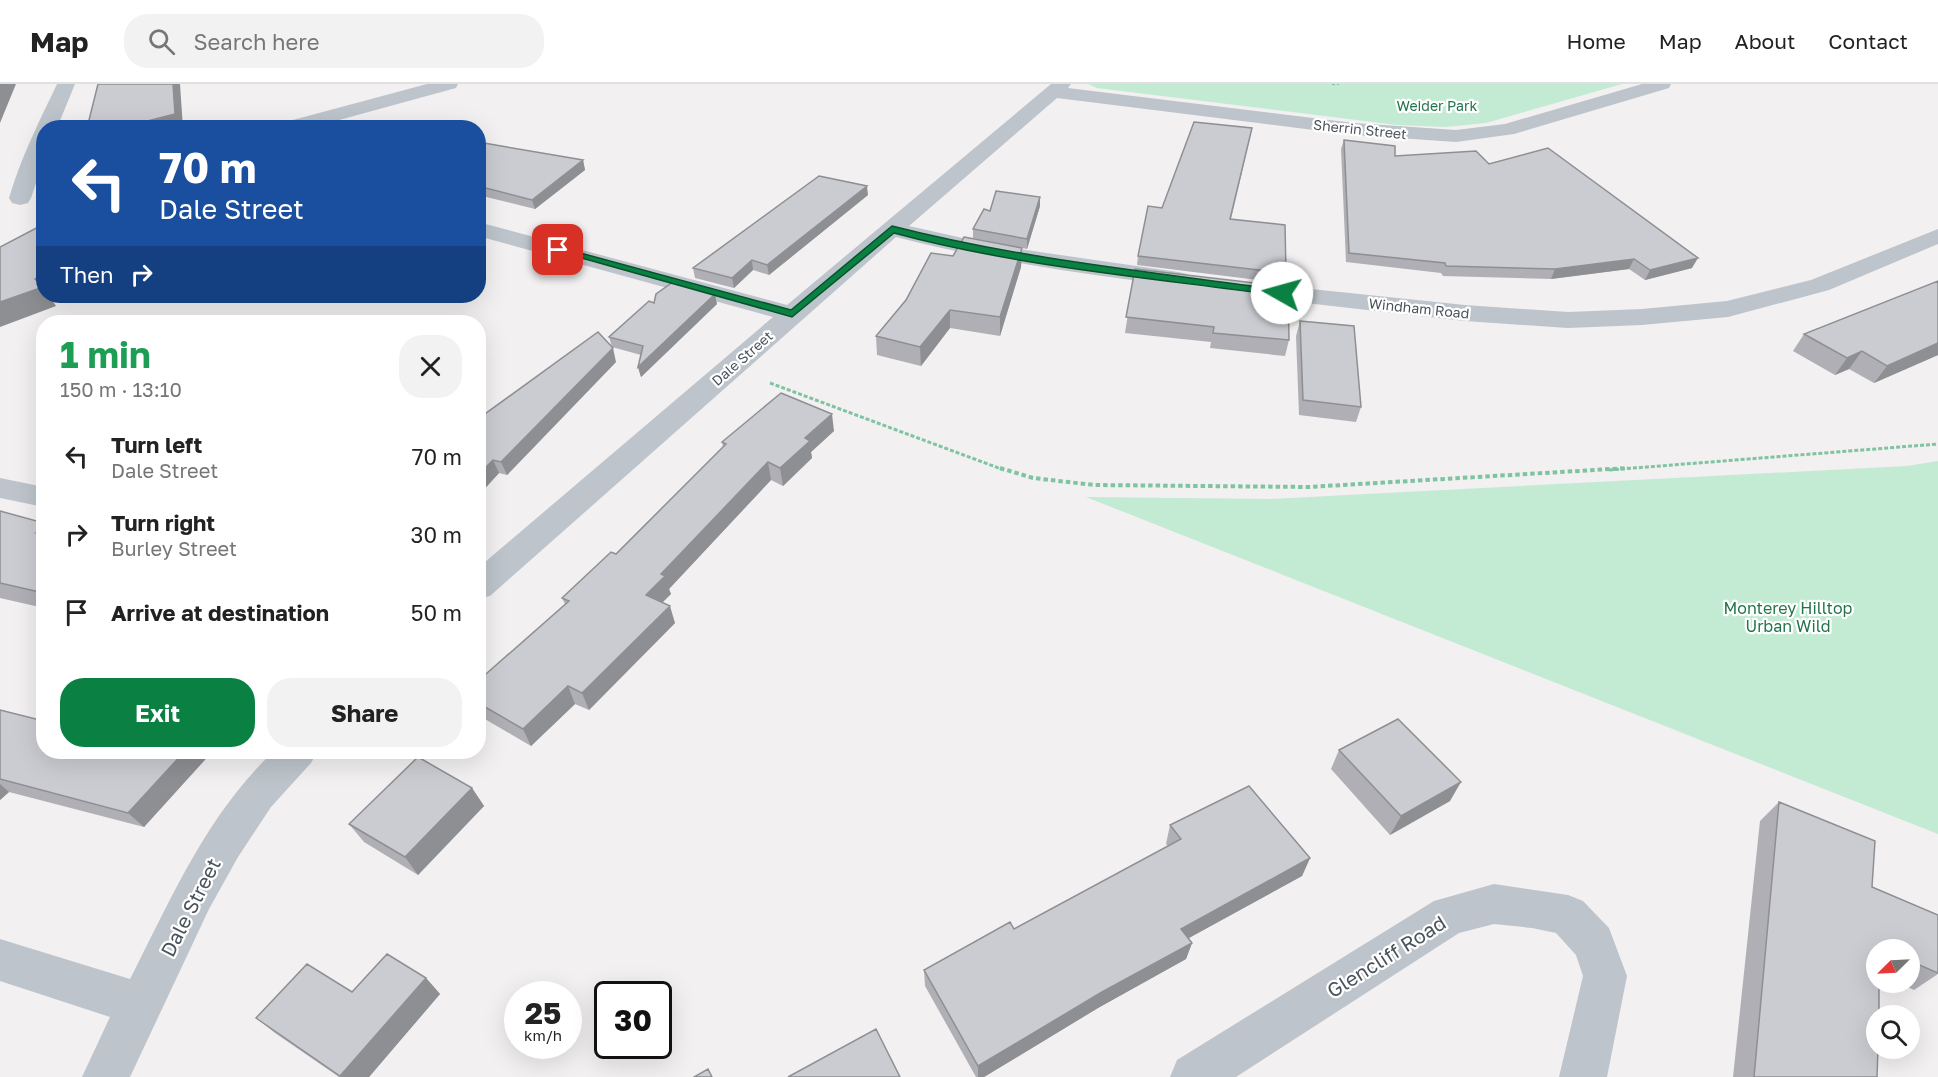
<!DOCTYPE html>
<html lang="en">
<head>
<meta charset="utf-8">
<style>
	:root { --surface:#fff; --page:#f2f2f2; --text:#222; --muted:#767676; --line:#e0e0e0; --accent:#0b8043 }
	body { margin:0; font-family:"Golos Text",sans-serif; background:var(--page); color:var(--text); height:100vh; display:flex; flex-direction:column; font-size:22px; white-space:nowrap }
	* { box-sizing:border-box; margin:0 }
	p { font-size:20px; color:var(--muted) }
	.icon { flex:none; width:33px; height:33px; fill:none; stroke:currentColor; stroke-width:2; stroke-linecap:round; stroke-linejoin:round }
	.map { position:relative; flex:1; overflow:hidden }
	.sheet { position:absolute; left:36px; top:231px; width:450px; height:444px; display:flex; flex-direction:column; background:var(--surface); border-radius:24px; box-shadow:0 6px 24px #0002 }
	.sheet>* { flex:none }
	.banner { position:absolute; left:36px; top:36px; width:450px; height:183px; border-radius:24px; box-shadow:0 6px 24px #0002; background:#1a4fa0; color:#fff; overflow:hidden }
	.needle { width:39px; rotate:246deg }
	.tools { position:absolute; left:1866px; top:855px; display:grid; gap:12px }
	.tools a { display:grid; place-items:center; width:54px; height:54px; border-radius:50%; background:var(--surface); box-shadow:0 6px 24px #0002; font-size:30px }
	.speed { position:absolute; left:504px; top:897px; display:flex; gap:12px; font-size:30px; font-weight:700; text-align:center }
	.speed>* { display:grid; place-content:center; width:78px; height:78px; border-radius:50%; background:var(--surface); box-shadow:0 6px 24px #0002; line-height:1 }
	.speed small { font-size:15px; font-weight:400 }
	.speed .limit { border:3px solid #111; border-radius:9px; background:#fff; color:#111 }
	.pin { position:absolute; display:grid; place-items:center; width:51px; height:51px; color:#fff; margin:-26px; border-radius:12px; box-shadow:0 3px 9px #0006 }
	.me { position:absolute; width:66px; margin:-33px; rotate:277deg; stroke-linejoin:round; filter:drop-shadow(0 0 4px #0008) }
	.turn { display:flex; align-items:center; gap:21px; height:126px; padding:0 24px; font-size:27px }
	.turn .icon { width:78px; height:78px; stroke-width:2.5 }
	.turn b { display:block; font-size:42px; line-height:51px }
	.then { display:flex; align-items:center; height:57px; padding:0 24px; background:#0003; gap:12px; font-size:22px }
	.round { display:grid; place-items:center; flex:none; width:63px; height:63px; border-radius:24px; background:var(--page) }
	.headline { display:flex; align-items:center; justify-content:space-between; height:102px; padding:0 24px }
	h1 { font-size:36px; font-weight:700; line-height:45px; color:#1e9e55 }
	.button { display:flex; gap:12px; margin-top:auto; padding:12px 24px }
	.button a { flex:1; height:69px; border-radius:24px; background:var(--accent); color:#fff; font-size:24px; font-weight:700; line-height:69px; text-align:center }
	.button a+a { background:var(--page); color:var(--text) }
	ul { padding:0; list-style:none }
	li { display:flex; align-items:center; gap:18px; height:78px; padding:0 24px }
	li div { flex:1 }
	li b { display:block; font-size:22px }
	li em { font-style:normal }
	header { display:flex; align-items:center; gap:36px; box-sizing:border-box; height:84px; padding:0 30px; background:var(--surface); border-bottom:2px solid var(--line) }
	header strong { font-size:28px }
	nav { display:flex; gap:33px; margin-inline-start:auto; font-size:21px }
	.search { width:420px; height:54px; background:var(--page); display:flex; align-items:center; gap:15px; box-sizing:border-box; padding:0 21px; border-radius:24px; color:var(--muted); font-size:22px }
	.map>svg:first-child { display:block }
	.green { fill:#c3ead2 }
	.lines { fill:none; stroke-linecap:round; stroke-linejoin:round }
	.path-far2 { stroke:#7fc4a2; stroke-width:2; stroke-dasharray:3 2; stroke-linecap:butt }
	.path-far1 { stroke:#7fc4a2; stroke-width:3; stroke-dasharray:4 2; stroke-linecap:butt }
	.path { stroke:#7fc4a2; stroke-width:4; stroke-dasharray:4.5 3; stroke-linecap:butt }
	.minor { fill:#bdc4cb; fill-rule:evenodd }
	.wall { fill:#afafb5 }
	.shaded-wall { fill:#8e8f93 }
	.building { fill:#cbccd2; stroke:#8e8f93; stroke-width:1.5 }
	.route { fill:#0b8043; stroke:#07532c; stroke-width:1.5 }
	.labels { text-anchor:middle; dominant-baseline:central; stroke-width:4.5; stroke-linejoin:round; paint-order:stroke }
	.far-park-label { font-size:14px; fill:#22744b; stroke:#fff }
	.far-street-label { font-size:14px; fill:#4a535b; stroke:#fff }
	.park-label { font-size:16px; fill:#22744b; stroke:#fff }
	.near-street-label { font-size:20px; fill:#4a535b; stroke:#fff }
</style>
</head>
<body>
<header>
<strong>Map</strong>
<div class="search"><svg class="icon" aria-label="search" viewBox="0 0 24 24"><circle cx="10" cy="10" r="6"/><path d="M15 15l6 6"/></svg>Search here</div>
<nav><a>Home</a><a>Map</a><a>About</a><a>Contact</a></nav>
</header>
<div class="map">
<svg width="1938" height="993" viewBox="0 0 1938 993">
	<rect width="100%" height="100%" fill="#f2f0f0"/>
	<!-- green -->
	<path class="green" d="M 1088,0 L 1622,0 L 1486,39 L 1445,43 L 1397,41 L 1097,4 Z
		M 1938,377 L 1938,750 L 1086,413 L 1271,415 L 1907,382 Z"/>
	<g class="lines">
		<!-- path-far2 -->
		<path class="path-far2" d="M 1332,0 L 1339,0"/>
		<!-- path-far1 -->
		<path class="path-far1" d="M 770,299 L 1004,386
			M 1609,386 L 1938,360"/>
		<!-- path -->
		<path class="path" d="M 1000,384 L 1033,394 L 1094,401 L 1309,403 L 1628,384"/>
		<!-- minor -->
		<path class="minor" d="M 57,0 L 75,0 L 57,44 L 44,44 L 44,75 L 31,114 L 28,119 L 20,121 L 12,119 L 9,114 C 21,73 39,38 57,0 Z
			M 427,0 L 458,0 L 456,4 L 310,44 L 275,44 L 278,40 Z
			M 1051,0 L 1071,0 L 1068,4 L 1354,39 L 1456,46 L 1505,40 L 1642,0 L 1671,0 L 1669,4 L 1514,50 L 1456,58 L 1354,51 L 1057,14 L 909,142 L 998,162 L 1178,188 L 1187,190 L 1190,195 L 1187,200 L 1178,202 C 1083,190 989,177 896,153 L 490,512 L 478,515 L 478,484 L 773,233 L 478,152 L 478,138 L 787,221 Z
			M 1938,145 L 1938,160 L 1829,206 L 1728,233 L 1642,241 L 1568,244 L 1465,237 L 1244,212 L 1235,210 L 1232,205 L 1235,200 L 1244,198 L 1465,221 L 1568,228 L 1642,225 L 1727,217 L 1811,196 Z
			M 0,394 L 44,403 L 44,423 L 0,414 Z
			M 273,668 L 317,668 L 311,679 L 271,723 L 238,773 L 209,825 L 130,993 L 82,993 L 110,933 L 0,897 L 0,855 L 130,895 C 171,815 207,730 273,668 Z
			M 1494,800 L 1568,811 L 1583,817 L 1609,844 L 1627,892 L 1607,993 L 1559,993 L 1583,892 L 1576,871 L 1556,849 L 1532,844 L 1494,840 L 1459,849 L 1236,993 L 1170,993 L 1177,976 L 1434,817 Z"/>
	</g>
	<!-- wall -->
	<path class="wall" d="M 1250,54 L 1231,135 L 1286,189 L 1283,199 L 1137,181 L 1138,172 L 1162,124 Z
		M 1344,56 L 1395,72 L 1489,80 L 1692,184 L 1645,196 L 1629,185 L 1551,195 L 1443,192 L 1441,189 L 1346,178 L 1341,65 Z
		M 478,58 L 583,76 L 585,86 L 535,125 L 478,111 Z
		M 868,111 L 769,191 L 753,186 L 734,204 L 695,194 L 693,184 Z
		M 1040,113 L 1040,122 L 1027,165 L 973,154 L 973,145 L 990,127 Z
		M 1022,164 L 1021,183 L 1000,252 L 950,244 L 921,282 L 877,271 L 876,252 L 953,172 Z
		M 1135,185 L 1289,256 L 1285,272 L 1210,264 L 1211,258 L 1125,249 Z
		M 654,219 L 717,220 L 641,293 L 638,283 L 641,271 L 612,263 L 609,253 Z
		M 1300,237 L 1361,323 L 1356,338 L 1299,331 L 1296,252 Z
		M 1804,250 L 1938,271 L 1874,299 L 1849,285 L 1835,291 L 1793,267 Z
		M 616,278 L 507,391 L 499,389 L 478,412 L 478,335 Z
		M 834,347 L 811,368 L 812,374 L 783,402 L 771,396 L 669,505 L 671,510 L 662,518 L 675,539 L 589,626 L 575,620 L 531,662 L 478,631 L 478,597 L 565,520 L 562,514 L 616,470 L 723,363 L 722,358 Z
		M 0,427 L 44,439 L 44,524 L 0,514 Z
		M 0,626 L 44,668 L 212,668 L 144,743 L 9,708 L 0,716 Z
		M 1339,666 L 1450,717 L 1390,751 L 1331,685 Z
		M 472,704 L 484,722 L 418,791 L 364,758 L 349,740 Z
		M 1779,718 L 1872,803 L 1938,831 L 1938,890 L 1914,906 L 1897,898 L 1910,898 L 1910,866 L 1876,866 L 1877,993 L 1733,993 L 1760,737 Z
		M 1170,741 L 1310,774 L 1302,792 L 1189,854 L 1192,859 L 1186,875 L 1098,924 L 984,993 L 976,993 L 925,902 L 924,886 L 1014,845 L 1168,762 L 1166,760 Z
		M 426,894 L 440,910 L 369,993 L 339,993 L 275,949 L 256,934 L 352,908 Z"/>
	<!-- shaded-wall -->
	<path class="shaded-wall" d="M 0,0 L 16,0 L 0,39 Z
		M 173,0 L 180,0 L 183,44 L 120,44 Z
		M 583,76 L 585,86 L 535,125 L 532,116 Z
		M 867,102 L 868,111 L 769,191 L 767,181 Z
		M 1040,113 L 1040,122 L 1027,165 L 1027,155 Z
		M 1022,164 L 1021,183 L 1000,252 L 1000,233 Z
		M 1698,174 L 1692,184 L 1645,196 L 1650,186 Z
		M 1634,175 L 1629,185 L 1551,195 L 1555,185 Z
		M 752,176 L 753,186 L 734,204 L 732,194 Z
		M 44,190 L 44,212 L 54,212 L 50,213 L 56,222 L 0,243 L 0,218 Z
		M 715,210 L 717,220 L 641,293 L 638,283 Z
		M 950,226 L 950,244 L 921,282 L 920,263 Z
		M 1938,259 L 1938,271 L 1874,299 L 1887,282 Z
		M 613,264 L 616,278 L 507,391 L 501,378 Z
		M 1862,267 L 1849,285 L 1835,291 L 1847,274 Z
		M 832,330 L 834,347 L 811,368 L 812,374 L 783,402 L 780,384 L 805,354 Z
		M 493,376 L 499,389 L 478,412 L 478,391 Z
		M 768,378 L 771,396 L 669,505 L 671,510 L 652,529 L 646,511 L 661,490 Z
		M 44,444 L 44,457 L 36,449 Z
		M 670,522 L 675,539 L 589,626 L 582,609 Z
		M 568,602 L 575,620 L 531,662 L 523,645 Z
		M 184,668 L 212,668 L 144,743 L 128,729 Z
		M 1461,698 L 1450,717 L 1390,751 L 1401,732 Z
		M 0,700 L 9,708 L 0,716 Z
		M 472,704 L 484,722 L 418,791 L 405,773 Z
		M 1310,774 L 1302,792 L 1176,861 L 1181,845 Z
		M 1192,859 L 1186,875 L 1098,924 L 984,993 L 978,993 L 978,982 L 1102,908 Z
		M 426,894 L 440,910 L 369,993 L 342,993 L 340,992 Z"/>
	<!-- building -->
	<path class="building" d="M 98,0 L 173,0 L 175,30 L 120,44 L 87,44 Z
		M 1194,38 L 1252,44 L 1230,135 L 1285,141 L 1286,189 L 1138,172 L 1148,122 L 1162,124 Z
		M 1344,56 L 1395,62 L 1395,72 L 1476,67 L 1489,80 L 1548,64 L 1698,174 L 1650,186 L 1634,175 L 1555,185 L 1446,182 L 1445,179 L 1349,169 Z
		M 478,58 L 583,76 L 532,116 L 478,102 Z
		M 819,92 L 867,102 L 767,181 L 752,176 L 732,194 L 693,184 Z
		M 996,107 L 1040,113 L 1027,155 L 973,145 L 984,125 L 990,127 Z
		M 44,140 L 44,190 L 35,195 L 43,203 L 0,218 L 0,163 Z
		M 964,153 L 1022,164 L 1000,233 L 950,226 L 920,263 L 876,252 L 906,216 L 931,169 L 953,172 Z
		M 1135,185 L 1288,203 L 1289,256 L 1213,249 L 1214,243 L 1126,233 Z
		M 1938,197 L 1938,259 L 1887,282 L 1862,267 L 1847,274 L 1804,250 Z
		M 673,198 L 715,210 L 638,283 L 643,262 L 609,253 L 649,217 L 654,219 L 656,210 Z
		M 1300,237 L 1354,242 L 1361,323 L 1303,316 Z
		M 598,248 L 613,264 L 501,378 L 493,376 L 478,391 L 478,335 Z
		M 781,309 L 832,330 L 805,354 L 810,357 L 780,384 L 768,378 L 661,490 L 665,492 L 646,511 L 670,522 L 582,609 L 568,602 L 523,645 L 478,619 L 478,597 L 569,517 L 562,514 L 611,468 L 616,470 L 726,360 L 722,358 Z
		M 0,427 L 44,439 L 44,444 L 36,449 L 44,451 L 44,509 L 0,499 Z
		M 0,626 L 44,637 L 44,668 L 184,668 L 128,729 L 0,695 Z
		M 1398,635 L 1461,698 L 1401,732 L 1339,666 Z
		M 418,673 L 472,704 L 405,773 L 349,740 Z
		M 1249,702 L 1310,774 L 1181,845 L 1192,859 L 1102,908 L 978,982 L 924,886 L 1010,838 L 1014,845 L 1181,755 L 1170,741 Z
		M 1779,718 L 1875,757 L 1872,803 L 1938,831 L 1938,889 L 1910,877 L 1910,866 L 1883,866 L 1880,864 L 1880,866 L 1876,866 L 1876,898 L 1879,898 L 1879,932 L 1876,932 L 1876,964 L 1878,964 L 1877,993 L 1754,993 Z
		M 387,870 L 426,894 L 340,992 L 256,934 L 307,880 L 352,908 Z
		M 876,945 L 900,993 L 788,993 Z
		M 708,985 L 712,993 L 694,993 Z"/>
	<!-- route -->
	<path class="route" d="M 892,142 C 1020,175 1152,188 1282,206 L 1288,209 L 1282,212 C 1153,194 1020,183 894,149 L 792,233 L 553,166 L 562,164 L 791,226 Z"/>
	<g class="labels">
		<!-- far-park labels -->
		<g class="far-park-label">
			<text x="1437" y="21">Weider Park</text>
		</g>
		<!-- far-street labels -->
		<g class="far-street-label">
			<text transform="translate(1360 45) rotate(6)">Sherrin Street</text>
			<text transform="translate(1419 224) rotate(6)">Windham Road</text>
			<text transform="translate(742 274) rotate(-41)">Dale Street</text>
		</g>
		<!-- park labels -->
		<g class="park-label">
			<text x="1788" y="524">Monterey Hilltop<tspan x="1788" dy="18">Urban Wild</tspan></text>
		</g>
		<!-- near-street labels -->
		<g class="near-street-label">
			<text transform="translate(190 823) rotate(-63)">Dale Street</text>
			<text transform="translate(1386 872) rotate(-32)">Glencliff Road</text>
		</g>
	</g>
</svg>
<div class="tools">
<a><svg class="needle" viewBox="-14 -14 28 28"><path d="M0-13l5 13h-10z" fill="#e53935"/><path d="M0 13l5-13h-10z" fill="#767676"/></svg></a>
<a><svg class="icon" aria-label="search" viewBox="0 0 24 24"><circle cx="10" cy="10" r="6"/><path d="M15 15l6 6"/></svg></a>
</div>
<div class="speed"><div>25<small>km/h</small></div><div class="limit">30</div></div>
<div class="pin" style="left:558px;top:166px;background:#d93025"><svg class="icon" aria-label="arrive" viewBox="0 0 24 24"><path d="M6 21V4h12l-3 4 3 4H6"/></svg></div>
<svg class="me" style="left:1282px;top:209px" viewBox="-20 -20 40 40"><circle r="19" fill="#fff"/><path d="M0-13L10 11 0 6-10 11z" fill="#0b8043"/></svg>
<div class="banner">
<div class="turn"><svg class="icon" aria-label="left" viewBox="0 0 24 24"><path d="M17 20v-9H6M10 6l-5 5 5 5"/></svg><div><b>70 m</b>Dale Street</div></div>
<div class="then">Then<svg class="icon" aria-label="right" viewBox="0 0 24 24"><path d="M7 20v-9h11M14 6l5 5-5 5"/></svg></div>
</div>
<section class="sheet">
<div class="headline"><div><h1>1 min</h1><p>150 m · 13:10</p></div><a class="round"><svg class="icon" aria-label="close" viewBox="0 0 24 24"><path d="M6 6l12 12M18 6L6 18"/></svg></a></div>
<ul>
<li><svg class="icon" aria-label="left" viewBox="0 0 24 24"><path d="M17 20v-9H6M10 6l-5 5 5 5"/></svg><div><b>Turn left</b><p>Dale Street</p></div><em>70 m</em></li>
<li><svg class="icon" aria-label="right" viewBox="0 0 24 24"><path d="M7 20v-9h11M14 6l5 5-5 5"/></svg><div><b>Turn right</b><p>Burley Street</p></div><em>30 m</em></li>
<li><svg class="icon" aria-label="arrive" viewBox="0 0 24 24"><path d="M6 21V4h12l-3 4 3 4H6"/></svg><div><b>Arrive at destination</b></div><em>50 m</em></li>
</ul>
<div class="button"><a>Exit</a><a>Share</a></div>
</section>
</div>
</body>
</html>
